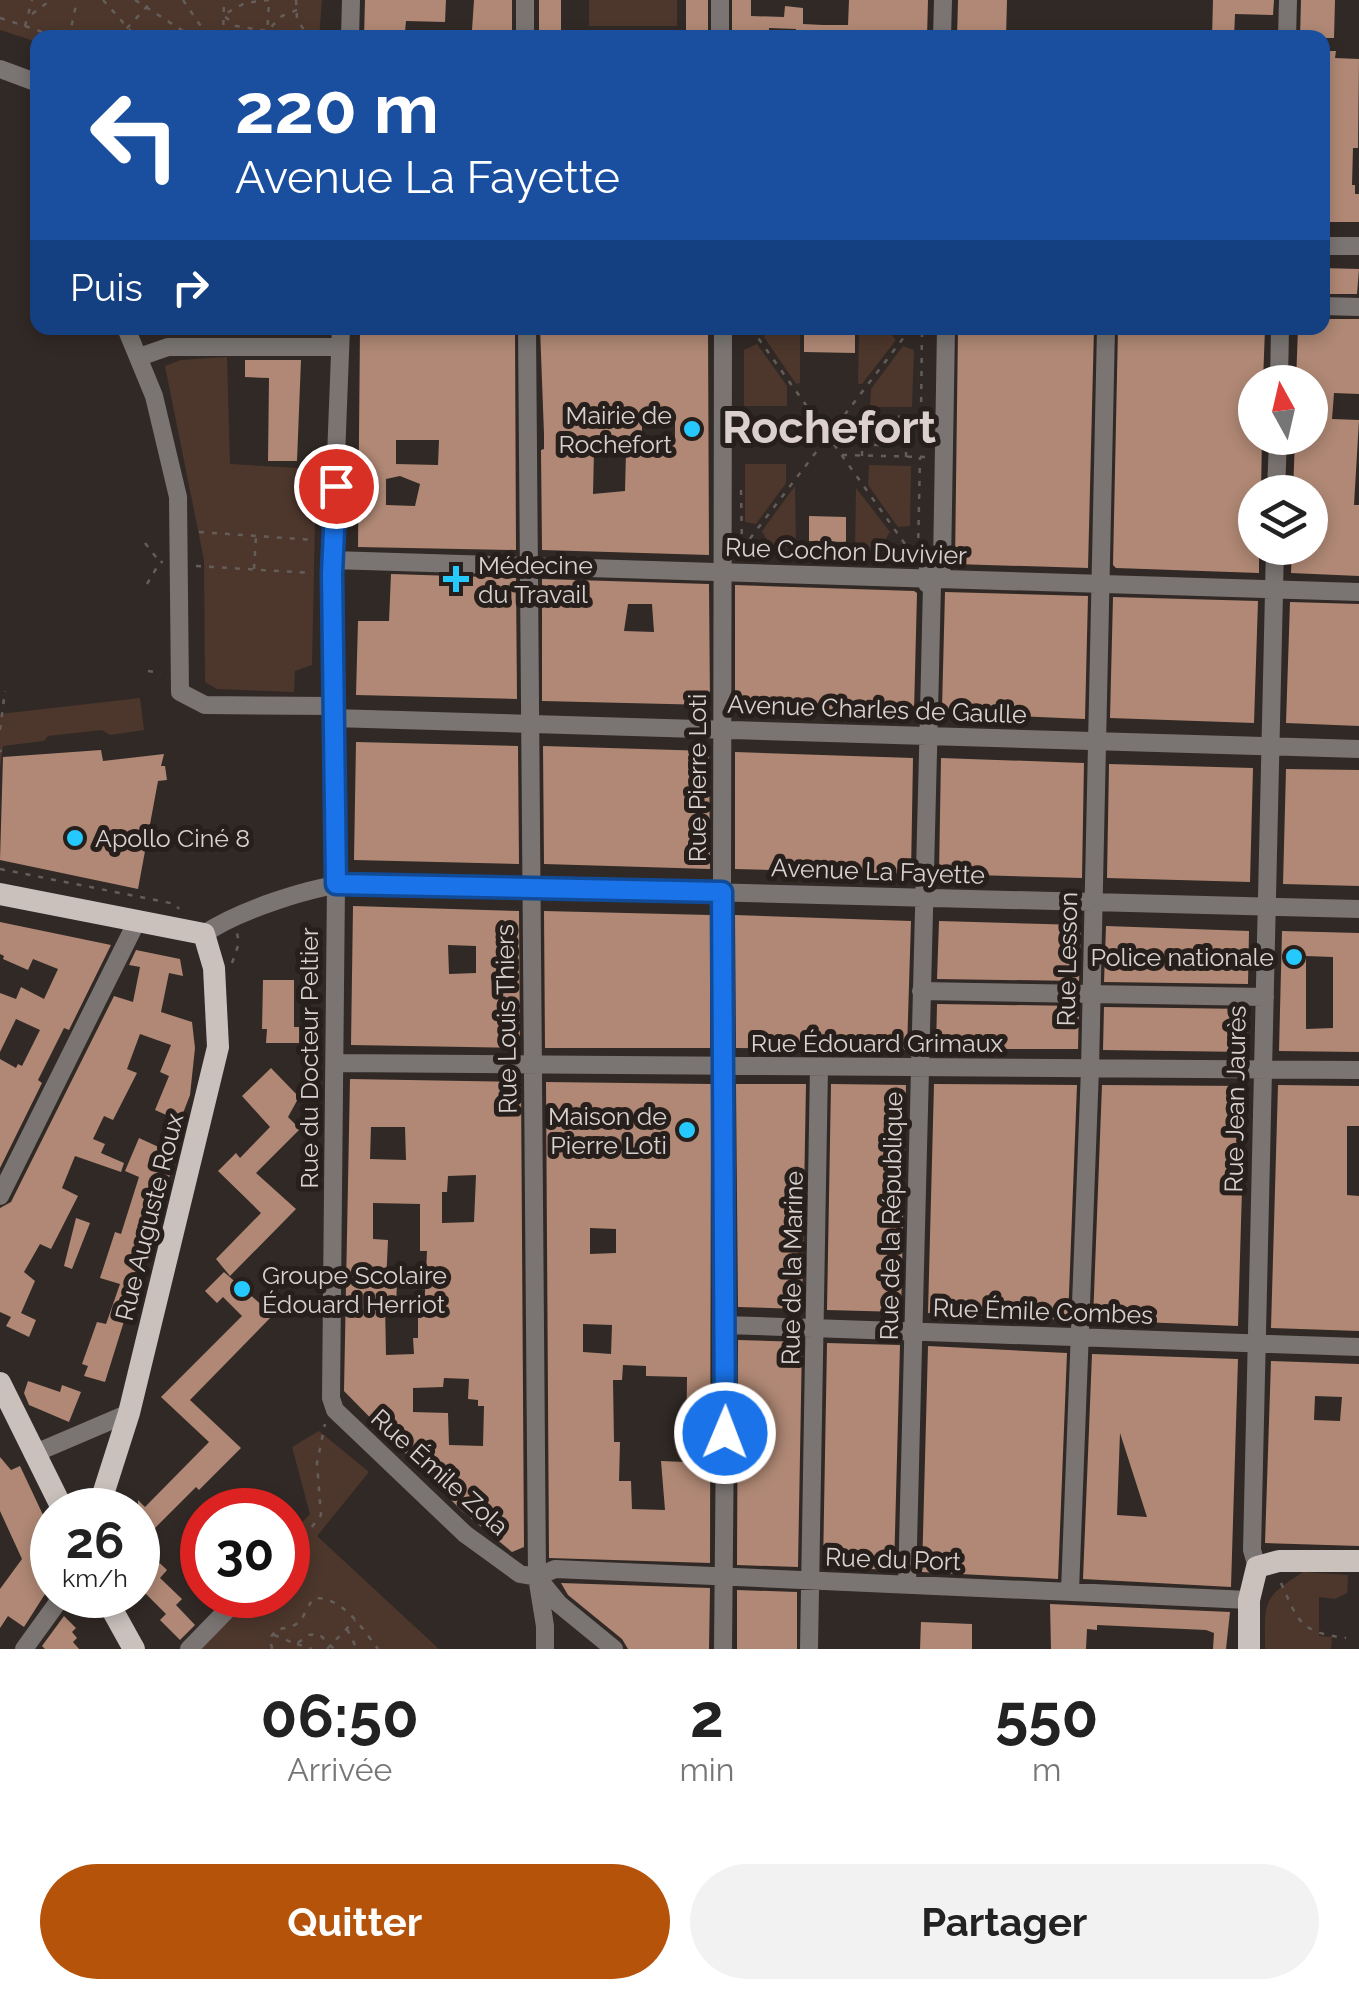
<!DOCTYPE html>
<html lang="fr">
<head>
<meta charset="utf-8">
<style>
	:root { --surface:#fff; --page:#f2f2f2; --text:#222; --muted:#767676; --accent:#b45309 }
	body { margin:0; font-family:Raleway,sans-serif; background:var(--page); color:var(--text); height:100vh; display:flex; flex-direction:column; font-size:38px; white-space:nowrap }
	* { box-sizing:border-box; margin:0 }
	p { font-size:32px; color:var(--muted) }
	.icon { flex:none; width:55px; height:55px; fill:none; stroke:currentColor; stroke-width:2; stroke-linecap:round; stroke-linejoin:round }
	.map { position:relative; height:1649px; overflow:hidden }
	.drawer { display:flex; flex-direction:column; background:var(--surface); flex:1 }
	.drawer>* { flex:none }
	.guide { position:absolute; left:30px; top:30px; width:1300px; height:305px; border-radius:20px; box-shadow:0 5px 15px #0003; background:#1a4fa0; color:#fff; overflow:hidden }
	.needle { width:65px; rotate:352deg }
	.controls { position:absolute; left:1238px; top:365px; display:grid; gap:20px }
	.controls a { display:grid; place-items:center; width:90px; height:90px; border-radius:50%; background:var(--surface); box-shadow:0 5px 15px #0003; font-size:50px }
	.speed { position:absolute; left:30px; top:1488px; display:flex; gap:20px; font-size:50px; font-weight:700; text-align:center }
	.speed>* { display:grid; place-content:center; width:130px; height:130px; border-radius:50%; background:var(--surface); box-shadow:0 5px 15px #0003; line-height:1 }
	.speed small { font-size:25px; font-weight:400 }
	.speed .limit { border:15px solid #d22; background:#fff; color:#111 }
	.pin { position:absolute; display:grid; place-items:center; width:85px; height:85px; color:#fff; margin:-42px; border:5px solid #fff; border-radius:50%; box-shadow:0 2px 10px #0007 }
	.me { position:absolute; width:110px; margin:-55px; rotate:1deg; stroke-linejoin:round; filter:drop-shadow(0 0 8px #0008) }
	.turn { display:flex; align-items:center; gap:35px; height:210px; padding:0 40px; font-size:45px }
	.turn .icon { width:130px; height:130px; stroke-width:2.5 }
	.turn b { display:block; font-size:70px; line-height:85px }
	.then { display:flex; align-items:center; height:95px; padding:0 40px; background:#0003; gap:20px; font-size:38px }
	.eta { display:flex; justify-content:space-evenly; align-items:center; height:170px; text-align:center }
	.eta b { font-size:60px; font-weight:700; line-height:70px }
	.action { display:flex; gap:20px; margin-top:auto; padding:20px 40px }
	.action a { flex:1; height:115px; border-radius:60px; background:var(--accent); color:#fff; font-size:40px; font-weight:700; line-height:115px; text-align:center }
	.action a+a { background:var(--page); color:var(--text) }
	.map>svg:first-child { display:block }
	.green { fill:#4d372c }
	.building { fill:#b08875; fill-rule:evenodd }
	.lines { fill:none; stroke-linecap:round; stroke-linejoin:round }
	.path { stroke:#655d5a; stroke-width:2.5; stroke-dasharray:5 8; stroke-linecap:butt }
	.minor { stroke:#7a7573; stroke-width:18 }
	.major { stroke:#cac1bc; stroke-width:22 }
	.route-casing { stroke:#114b97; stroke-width:25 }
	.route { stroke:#1a73e8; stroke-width:18 }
	.poi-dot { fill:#26c9fe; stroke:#271f1b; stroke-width:4 }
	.labels { text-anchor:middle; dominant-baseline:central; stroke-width:10; stroke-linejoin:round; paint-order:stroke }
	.poi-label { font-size:25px; fill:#d7d1cf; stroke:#271f1b; text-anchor:end }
	.street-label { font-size:25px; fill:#d7d1cf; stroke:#271f1b }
	.town-label { font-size:45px; font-weight:bold; fill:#dbd0cb; stroke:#271f1b }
</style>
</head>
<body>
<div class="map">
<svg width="1359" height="1649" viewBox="0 0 1359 1649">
	<rect width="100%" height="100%" fill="#312925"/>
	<!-- green -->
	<path class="green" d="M 0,0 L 322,0 L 319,37 L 38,38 L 37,42 L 0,30 Z
		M 589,0 L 677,0 L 677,26 L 589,26 Z
		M 769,328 L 800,328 L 800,383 L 796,384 L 764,337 Z
		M 859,328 L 885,328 L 896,340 L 862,384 L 858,384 Z
		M 757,344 L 787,386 L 787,406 L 744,406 L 744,350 Z
		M 903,346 L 914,350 L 912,407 L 870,407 L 871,389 Z
		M 227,357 L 230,464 L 316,469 L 312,665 L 295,671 L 294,692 L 217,689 L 205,682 L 204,560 L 165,366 L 181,360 Z
		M 745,464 L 786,464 L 786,483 L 756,524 L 745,522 Z
		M 869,465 L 911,466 L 910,526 L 898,527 L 868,485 Z
		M 795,486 L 796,548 L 771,547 L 762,531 Z
		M 856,488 L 890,532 L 879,550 L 855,549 Z
		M 140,698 L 144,730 L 110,735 L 102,730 L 48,736 L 44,741 L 3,746 L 0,769 L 0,714 Z
		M 319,1431 L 369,1472 L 317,1536 L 439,1649 L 200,1649 L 239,1608 L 227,1598 L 230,1595 L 288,1595 L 288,1537 L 310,1514 L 292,1447 Z
		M 1303,1572 L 1348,1575 L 1347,1593 L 1335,1599 L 1319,1597 L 1319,1636 L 1332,1637 L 1331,1649 L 1265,1649 C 1265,1601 1261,1599 1303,1572 Z"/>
	<!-- building -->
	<path class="building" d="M 365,0 L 446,0 L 445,22 L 406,21 L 405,32 L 385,32 L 385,38 L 364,38 Z
		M 474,0 L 512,0 L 512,38 L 489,38 L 490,30 L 472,30 Z
		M 539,0 L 561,0 L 561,38 L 539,38 Z
		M 686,0 L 708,0 L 708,38 L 686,38 Z
		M 732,0 L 751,0 L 751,16 L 784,17 L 785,6 L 803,8 L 803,24 L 823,25 L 848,25 L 849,0 L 928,0 L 927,38 L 890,38 L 891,30 L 863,30 L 863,38 L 795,38 L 796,29 L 769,28 L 769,38 L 732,38 Z
		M 958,0 L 1007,0 L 1006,38 L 957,38 Z
		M 1213,0 L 1274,0 L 1273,15 L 1235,14 L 1234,38 L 1212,38 Z
		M 1301,0 L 1335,0 L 1334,38 L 1300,38 Z
		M 1322,51 L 1336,51 L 1335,58 L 1359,59 L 1358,148 L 1353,148 L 1352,185 L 1355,185 L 1355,194 L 1359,194 L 1359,222 L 1322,222 Z
		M 1322,268 L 1359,269 L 1357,294 L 1322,294 Z
		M 1322,319 L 1359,319 L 1359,394 L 1334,393 L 1332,419 L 1359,420 L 1354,505 L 1359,505 L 1359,576 L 1291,573 L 1292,548 L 1310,548 L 1310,492 L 1293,492 L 1295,438 L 1310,438 L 1310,382 L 1296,382 L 1298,328 L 1322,328 Z
		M 360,328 L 515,328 L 516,550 L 358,547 ZM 396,440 L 439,440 L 438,465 L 396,464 ZM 400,476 L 420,484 L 415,506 L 386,505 L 386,479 Z
		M 540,328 L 708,328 L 709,555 L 542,550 L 541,450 L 544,449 L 544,434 ZM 642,412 L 675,413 L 675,442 L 642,441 ZM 594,451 L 626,452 L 625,491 L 593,494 Z
		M 804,328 L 855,328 L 855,353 L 804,352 Z
		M 958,328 L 1094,328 L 1088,568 L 955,564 Z
		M 1118,328 L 1265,328 L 1263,382 L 1255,382 L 1255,438 L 1262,438 L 1261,492 L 1255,492 L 1255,548 L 1259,548 L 1259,573 L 1116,568 L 1113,565 Z
		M 245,360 L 301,360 L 297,461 L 268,461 L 269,378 L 245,377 Z
		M 809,516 L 846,517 L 846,542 L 809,541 Z
		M 391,574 L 516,578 L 517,699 L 356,695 L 358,621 L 389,621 Z
		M 542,579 L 709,584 L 710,705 L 542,701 ZM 628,604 L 652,604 L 654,632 L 624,631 Z
		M 735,585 L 914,591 L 917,593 L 914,712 L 735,706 Z
		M 945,592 L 1088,596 L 1085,719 L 947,713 L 942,708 Z
		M 1113,597 L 1258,601 L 1254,723 L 1110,718 Z
		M 1290,602 L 1359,604 L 1359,726 L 1286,723 Z
		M 356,742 L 518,746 L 519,864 L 354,860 Z
		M 543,746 L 709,751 L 710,869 L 544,864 Z
		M 101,750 L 103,761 L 164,754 L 161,766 L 165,766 L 167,780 L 158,781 L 138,889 L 0,860 L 3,757 Z
		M 735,752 L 913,758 L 911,874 L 735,869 Z
		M 941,758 L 1084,763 L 1082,878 L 939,874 Z
		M 1109,764 L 1253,768 L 1250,882 L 1107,878 Z
		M 1286,769 L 1359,770 L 1359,886 L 1283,884 Z
		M 353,906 L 519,911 L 520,1048 L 351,1045 ZM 448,945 L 476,946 L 476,973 L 449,974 Z
		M 544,911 L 710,915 L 710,1048 L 545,1048 Z
		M 735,915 L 911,921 L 907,1050 L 736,1048 Z
		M 939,921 L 1081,925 L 1079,981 L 937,979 Z
		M 0,922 L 111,945 L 69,1030 L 64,1028 L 38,1080 L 42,1083 L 0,1168 L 0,1059 L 16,1068 L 18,1064 L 22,1066 L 40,1030 L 16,1019 L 0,1052 L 0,993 L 16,999 L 21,987 L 44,999 L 58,969 L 33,959 L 28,970 L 3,959 L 4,956 L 0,954 Z
		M 1106,926 L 1249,931 L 1248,984 L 1104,982 Z
		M 1282,931 L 1359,933 L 1359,1052 L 1279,1051 ZM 1306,956 L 1333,957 L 1333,1028 L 1306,1029 Z
		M 136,950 L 180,959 L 183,976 L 169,973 L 161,1012 L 192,1022 L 195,1048 L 190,1095 L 180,1121 L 155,1110 L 169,1076 L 160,1072 L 171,1045 L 140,1034 L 127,1069 L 137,1073 L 113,1120 L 104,1116 L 93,1139 L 105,1144 L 101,1153 L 124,1163 L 121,1172 L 75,1156 L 62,1188 L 78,1196 L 51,1249 L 40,1244 L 24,1272 L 35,1281 L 21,1313 L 36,1320 L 29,1337 L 6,1326 L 11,1317 L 0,1312 L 0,1208 L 11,1202 L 114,996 L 133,1002 L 140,967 L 129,965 Z
		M 263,980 L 294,980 L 294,1027 L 299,1027 L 299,1043 L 266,1043 L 267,1029 L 262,1029 Z
		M 937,1004 L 1079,1006 L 1078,1049 L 936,1049 Z
		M 1104,1007 L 1248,1009 L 1247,1052 L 1103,1050 Z
		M 271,1068 L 299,1097 L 288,1117 L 300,1129 L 256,1173 L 296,1209 L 230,1276 L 216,1259 L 261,1213 L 218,1171 L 236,1153 L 240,1158 L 270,1127 L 242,1096 Z
		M 350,1079 L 521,1082 L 524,1547 L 512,1552 L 462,1511 L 344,1391 ZM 371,1127 L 405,1127 L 406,1160 L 370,1159 ZM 476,1175 L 474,1222 L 442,1223 L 442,1192 L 447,1192 L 448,1176 ZM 373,1203 L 420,1204 L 420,1251 L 427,1251 L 425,1293 L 418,1292 L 418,1338 L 413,1338 L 414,1354 L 386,1355 L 385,1303 L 396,1303 L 397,1284 L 386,1283 L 388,1240 L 373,1239 ZM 444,1378 L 469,1379 L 468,1399 L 478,1400 L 478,1406 L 484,1406 L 483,1446 L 449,1445 L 448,1413 L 413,1412 L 413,1388 L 443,1387 Z
		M 546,1082 L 711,1084 L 710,1563 L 549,1558 ZM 590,1228 L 616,1229 L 616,1253 L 590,1254 ZM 583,1324 L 612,1325 L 611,1354 L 583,1352 ZM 623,1365 L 646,1366 L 646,1376 L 687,1377 L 686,1462 L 661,1461 L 665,1510 L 632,1509 L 631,1481 L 619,1481 L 620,1442 L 614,1442 L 613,1380 L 622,1380 Z
		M 736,1084 L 806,1084 L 802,1309 L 738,1307 Z
		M 831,1084 L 906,1085 L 901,1312 L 827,1310 Z
		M 934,1084 L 1077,1085 L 1068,1320 L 928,1313 Z
		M 1102,1085 L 1245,1086 L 1238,1326 L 1093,1320 Z
		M 1278,1085 L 1359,1086 L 1359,1126 L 1347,1126 L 1347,1195 L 1359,1196 L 1359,1331 L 1271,1328 Z
		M 139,1138 L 176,1155 L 105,1382 L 84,1376 L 88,1366 L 82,1364 L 97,1322 L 106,1324 L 120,1284 L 100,1278 L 115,1232 L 121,1234 L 139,1177 L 125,1171 Z
		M 76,1218 L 90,1223 L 72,1269 L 64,1266 Z
		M 224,1272 L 273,1315 L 190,1400 L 241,1448 L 199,1490 L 196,1487 L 146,1537 L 138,1529 L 138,1500 L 145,1507 L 209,1442 L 161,1397 L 242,1316 L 223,1297 L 217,1303 L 205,1291 Z
		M 738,1340 L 802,1342 L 798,1567 L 737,1565 Z
		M 827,1343 L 900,1345 L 894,1570 L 823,1567 Z
		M 928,1346 L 1067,1353 L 1058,1579 L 922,1572 Z
		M 1092,1354 L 1238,1359 L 1231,1587 L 1083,1579 ZM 1120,1433 L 1147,1517 L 1117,1515 Z
		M 1271,1361 L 1359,1364 L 1359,1546 L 1265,1543 ZM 1315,1396 L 1342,1397 L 1340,1421 L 1314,1420 Z
		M 28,1381 L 60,1392 L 62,1385 L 81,1392 L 69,1422 L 29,1405 L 24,1393 Z
		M 0,1457 L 11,1470 L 20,1466 L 52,1534 L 52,1583 L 24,1627 L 8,1616 L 0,1628 L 0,1589 L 22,1559 L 0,1511 Z
		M 144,1548 L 167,1570 L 160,1578 L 182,1599 L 176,1605 L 195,1625 L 180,1640 L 160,1620 L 166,1614 L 144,1592 L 150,1585 L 138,1573 L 138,1555 Z
		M 561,1583 L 710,1588 L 709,1649 L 628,1649 L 622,1639 L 568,1595 Z
		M 737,1590 L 797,1592 L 797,1649 L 737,1649 Z
		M 1050,1604 L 1230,1612 L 1226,1649 L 1213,1649 L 1214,1633 L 1206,1630 L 1097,1625 L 1097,1630 L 1087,1629 L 1086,1649 L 1051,1649 Z
		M 64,1616 L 76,1628 L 72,1632 L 77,1638 L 73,1642 L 79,1649 L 45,1649 L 42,1646 Z
		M 921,1622 L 972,1624 L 972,1649 L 920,1649 Z"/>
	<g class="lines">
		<!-- path -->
		<path class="path" d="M 103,0 L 137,38
			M 135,0 L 194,38
			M 183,0 L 209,38
			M 269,0 L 245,3 L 223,15 L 236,26 L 267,31 L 282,16 L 297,10
			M 296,0 L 297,19 L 309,38
			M 32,14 L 51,0
			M 0,18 L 25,26 L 32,0
			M 25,26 L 60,38
			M 69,38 L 77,0
			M 118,38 L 153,0
			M 223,38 L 224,0
			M 267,38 L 269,1
			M 32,115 L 38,116
			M 751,328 L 915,558
			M 921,415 L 922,328
			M 846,416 L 928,417
			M 740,435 L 862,436 L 863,416
			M 842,455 L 928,457
			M 862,456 L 862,436 L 868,436
			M 906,457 L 906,445 L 869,445 L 870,426 L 907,427 L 906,416
			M 741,490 L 742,547
			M 199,532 L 314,540
			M 145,543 L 159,561
			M 742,549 L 911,328
			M 918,551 L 920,457
			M 196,566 L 313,573
			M 254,569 L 256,537
			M 147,584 L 160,562 L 163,562
			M 148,671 L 161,673
			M 0,730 L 5,691
			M 0,751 L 2,751
			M 0,869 L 175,904 L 179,909
			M 232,963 L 239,943 L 237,933
			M 288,1558 L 321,1515 L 317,1463 L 325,1424
			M 1281,1583 C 1299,1623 1300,1632 1346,1638
			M 246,1611 L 257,1595
			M 347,1629 L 357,1649
			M 274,1635 L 296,1644 L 309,1635 L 319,1634 L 334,1649
			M 297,1644 L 312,1649
			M 272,1649 L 270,1638 L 277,1629 C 306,1627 300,1616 314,1598 C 343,1597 362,1628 378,1649
			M 327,1649 L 355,1620"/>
		<!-- minor -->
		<path class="minor" d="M 525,0 L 525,38
			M 720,0 L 720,38
			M 350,38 L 351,0
			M 942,38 L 943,0
			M 1287,38 L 1288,0
			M 0,69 L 38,83
			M 1322,246 L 1359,246
			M 1322,306 L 1359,307
			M 126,328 L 154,396 L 178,497 L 180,692 L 205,705 L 333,706
			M 341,328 L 332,560 L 336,884 L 331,1398 L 335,1410 L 465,1534 L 520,1574 L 537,1577 L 559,1604 L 614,1649
			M 527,328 L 537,1577 L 545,1626 L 545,1649
			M 139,357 L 168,347 L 340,347
			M 1279,382 L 1280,328
			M 1276,492 L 1278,438
			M 332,560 L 1359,592
			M 333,718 L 1359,749
			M 204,934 C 237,911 314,885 355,883 L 1359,909
			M 921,991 L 1265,997
			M 335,1063 L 1359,1070
			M 0,1196 L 137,921
			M 726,1325 L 1359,1347
			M 33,1454 L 129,1413
			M 1257,1567 L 1252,1550 L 1275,548
			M 537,1577 L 555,1569 L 1249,1600
			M 907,1584 L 929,713 L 932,584 L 927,584 L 928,566 L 942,566 L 946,328
			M 1070,1591 L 1090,1069 L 1106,328
			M 24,1649 L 63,1595
			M 189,1649 L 228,1609
			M 723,1649 L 726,1325 L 722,892 L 723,328
			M 809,1649 L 819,1067"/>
		<!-- major -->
		<path class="major" d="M 0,894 L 204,934 L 214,968 L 218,1047 L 129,1413 L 98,1510
			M 0,1383 L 63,1510
			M 104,1595 L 134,1649
			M 1249,1649 L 1249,1600 L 1257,1567 L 1279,1561 L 1359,1561"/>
	</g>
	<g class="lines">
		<!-- route casing -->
		<g class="route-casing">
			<path id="route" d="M 336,486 L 332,574 L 336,884 L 722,892 L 725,1433"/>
		</g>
		<!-- route -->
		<use href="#route" class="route"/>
	</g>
	<!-- markers -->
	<g class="poi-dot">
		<circle cx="692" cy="429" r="10"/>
		<path d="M451 564h10v10h10v10h-10v10h-10v-10h-10v-10h10z"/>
		<circle cx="75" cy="838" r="10"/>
		<circle cx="1294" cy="957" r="10"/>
		<circle cx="687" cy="1130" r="10"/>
		<circle cx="242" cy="1289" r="10"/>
	</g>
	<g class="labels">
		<!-- poi labels -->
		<g class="poi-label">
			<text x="672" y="415">Mairie de<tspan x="672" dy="29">Rochefort</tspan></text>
			<text x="478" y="565" text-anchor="start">Médecine<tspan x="478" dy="29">du Travail</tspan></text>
			<text x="95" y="838" text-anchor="start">Apollo Ciné 8</text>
			<text x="1274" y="957">Police nationale</text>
			<text x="667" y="1116">Maison de<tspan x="667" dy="29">Pierre Loti</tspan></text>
			<text x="262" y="1275" text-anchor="start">Groupe Scolaire<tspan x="262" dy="29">Édouard Herriot</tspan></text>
		</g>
		<!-- street labels -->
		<g class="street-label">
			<text transform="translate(846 551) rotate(2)">Rue Cochon Duvivier</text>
			<text transform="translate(877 709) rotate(2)">Avenue Charles de Gaulle</text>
			<text transform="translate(697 778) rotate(-90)">Rue Pierre Loti</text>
			<text transform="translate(878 871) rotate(2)">Avenue La Fayette</text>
			<text transform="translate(1067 959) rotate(-89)">Rue Lesson</text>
			<text transform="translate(506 1019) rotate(-91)">Rue Louis Thiers</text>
			<text x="877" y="1043">Rue Édouard Grimaux</text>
			<text transform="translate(309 1058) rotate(-90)">Rue du Docteur Peltier</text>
			<text transform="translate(1235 1099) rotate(-89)">Rue Jean Jaurès</text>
			<text transform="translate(891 1216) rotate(-89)">Rue de la République</text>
			<text transform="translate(149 1217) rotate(-76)">Rue Auguste Roux</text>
			<text transform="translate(792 1268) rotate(-89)">Rue de la Marine</text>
			<text transform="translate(1043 1311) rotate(2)">Rue Émile Combes</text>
			<text transform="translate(440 1472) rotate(42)">Rue Émile Zola</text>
			<text transform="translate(893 1559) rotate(2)">Rue du Port</text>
		</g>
		<!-- town labels -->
		<g class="town-label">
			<text x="829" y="427">Rochefort</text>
		</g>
	</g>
</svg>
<div class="controls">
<a><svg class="needle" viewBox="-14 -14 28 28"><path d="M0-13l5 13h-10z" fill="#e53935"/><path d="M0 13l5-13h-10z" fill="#767676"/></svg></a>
<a><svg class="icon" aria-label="layers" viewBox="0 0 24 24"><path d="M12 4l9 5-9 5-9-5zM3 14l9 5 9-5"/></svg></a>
</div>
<div class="speed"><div>26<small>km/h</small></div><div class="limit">30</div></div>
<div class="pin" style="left:336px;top:486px;background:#d93025"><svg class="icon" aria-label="arrive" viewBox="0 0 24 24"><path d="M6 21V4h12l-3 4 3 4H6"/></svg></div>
<svg class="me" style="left:725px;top:1433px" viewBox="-20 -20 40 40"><circle r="17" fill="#1a73e8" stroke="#fff" stroke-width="3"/><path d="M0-11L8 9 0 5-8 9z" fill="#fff"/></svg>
<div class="guide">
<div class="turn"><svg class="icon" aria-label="left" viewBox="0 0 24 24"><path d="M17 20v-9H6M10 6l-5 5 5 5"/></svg><div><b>220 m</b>Avenue La Fayette</div></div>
<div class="then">Puis<svg class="icon" aria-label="right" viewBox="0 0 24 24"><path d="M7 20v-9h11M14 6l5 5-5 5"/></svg></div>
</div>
</div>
<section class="drawer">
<div class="eta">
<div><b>06:50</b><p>Arrivée</p></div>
<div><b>2</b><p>min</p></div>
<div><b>550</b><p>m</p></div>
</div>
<div class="action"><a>Quitter</a><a>Partager</a></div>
</section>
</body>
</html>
